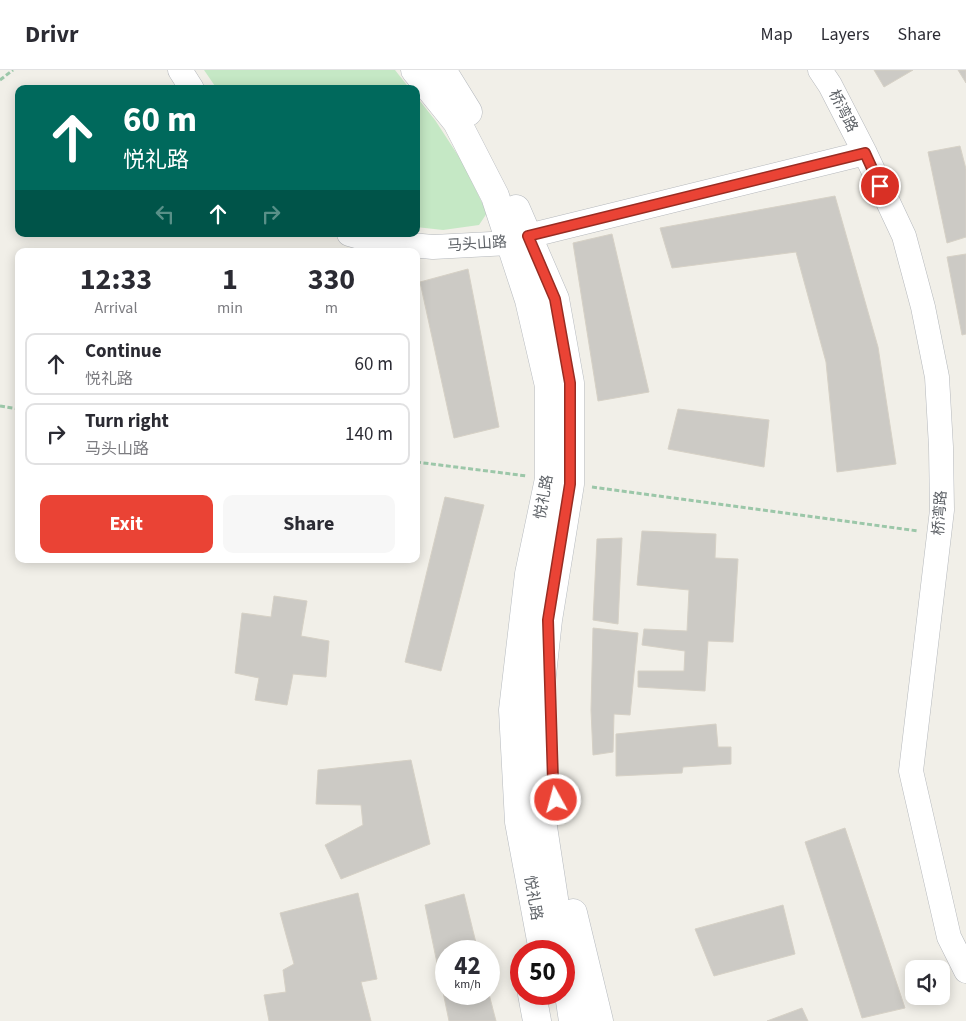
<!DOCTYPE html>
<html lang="en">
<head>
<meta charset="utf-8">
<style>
	:root { --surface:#fff; --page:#f7f7f7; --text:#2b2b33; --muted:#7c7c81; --line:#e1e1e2; --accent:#ea4335 }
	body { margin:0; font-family:"Source Sans 3","Noto Sans SC",sans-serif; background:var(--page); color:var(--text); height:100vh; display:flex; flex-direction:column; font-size:19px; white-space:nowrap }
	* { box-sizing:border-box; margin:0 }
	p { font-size:16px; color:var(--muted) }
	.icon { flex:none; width:28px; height:28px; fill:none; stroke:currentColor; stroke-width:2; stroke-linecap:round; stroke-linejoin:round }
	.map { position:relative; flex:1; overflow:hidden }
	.sheet { position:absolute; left:15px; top:178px; width:405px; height:315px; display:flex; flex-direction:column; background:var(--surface); border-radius:10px; box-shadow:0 2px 12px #0003 }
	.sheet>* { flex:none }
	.top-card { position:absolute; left:15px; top:15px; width:405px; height:152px; border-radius:10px; box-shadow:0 2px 12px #0003; background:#00695c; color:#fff; overflow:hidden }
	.buttons { position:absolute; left:905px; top:890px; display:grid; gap:10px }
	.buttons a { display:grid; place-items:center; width:45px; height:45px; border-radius:10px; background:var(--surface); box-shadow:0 2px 12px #0003; font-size:25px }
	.speed { position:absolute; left:435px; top:870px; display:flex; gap:10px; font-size:25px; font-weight:700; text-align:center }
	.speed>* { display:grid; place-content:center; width:65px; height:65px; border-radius:50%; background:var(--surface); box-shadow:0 2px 12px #0003; line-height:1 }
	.speed small { font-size:12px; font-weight:400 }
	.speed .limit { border:8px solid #d22; background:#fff; color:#111 }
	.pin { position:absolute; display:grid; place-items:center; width:42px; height:42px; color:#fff; margin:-21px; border:2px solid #fff; border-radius:50%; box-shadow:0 1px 5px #0007 }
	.me { position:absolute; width:55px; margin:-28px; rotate:353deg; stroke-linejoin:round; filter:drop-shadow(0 0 4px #0008) }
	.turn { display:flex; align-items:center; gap:18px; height:105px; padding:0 25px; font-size:22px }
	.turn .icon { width:65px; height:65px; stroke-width:2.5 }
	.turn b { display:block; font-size:35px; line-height:42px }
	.lanes { display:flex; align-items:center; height:48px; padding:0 25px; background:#0003; justify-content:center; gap:25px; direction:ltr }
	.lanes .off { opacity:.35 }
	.eta { display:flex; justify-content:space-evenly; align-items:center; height:85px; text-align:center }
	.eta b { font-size:30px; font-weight:700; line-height:35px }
	.action { display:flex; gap:10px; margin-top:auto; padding:10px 25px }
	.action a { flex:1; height:58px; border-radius:10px; background:var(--accent); color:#fff; font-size:20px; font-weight:700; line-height:58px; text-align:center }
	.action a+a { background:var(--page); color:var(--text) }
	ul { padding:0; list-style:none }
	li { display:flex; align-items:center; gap:15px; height:62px; margin:0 10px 8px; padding:0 15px; border:2px solid var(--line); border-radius:10px }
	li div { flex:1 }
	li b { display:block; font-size:19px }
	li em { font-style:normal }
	header { display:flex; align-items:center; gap:30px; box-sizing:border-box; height:70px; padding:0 25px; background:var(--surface); border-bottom:1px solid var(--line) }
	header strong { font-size:24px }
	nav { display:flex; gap:28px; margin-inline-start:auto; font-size:18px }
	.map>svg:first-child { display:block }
	.green { fill:#c5e8c5 }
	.building { fill:#cccac5; stroke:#d6d1c6 }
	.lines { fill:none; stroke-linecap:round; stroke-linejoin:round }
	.tertiary-casing { stroke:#b5b8bc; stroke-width:25 }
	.secondary-casing { stroke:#b6babf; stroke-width:29 }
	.path { stroke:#9cc7a9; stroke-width:3; stroke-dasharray:5 2.5; stroke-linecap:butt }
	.tertiary { stroke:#fff; stroke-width:24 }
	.secondary { stroke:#fff; stroke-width:28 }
	.route-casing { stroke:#982c22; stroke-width:12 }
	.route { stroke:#ea4335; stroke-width:9 }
	.labels { text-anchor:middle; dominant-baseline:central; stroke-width:4; stroke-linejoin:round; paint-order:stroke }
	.street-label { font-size:15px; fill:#5f6368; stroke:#fff }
</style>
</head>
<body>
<header>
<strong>Drivr</strong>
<nav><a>Map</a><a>Layers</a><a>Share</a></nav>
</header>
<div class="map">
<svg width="966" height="951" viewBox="0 0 966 951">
	<rect width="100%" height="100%" fill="#f1efe8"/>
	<!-- green -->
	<path class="green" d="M 204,0 L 395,0 L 410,19 L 217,19 Z
		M 416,26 L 435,50 L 463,93 L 487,143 L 479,155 L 443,160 L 416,157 Z"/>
	<!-- building -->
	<path class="building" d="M 874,0 L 913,0 L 884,17 Z
		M 958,0 L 966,0 L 966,13 Z
		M 960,76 L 966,99 L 966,167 L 947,173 L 928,82 Z
		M 835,126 L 878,277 L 896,394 L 837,402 L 826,292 L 796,182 L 672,198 L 660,158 Z
		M 612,164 L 649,322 L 598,331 L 573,173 Z
		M 966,184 L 966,264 L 962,265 L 947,187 Z
		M 468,199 L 499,357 L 454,368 L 420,212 Z
		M 678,339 L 769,350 L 764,397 L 668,379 Z
		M 445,427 L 484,435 L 441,601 L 405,592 Z
		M 642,461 L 716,464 L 715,488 L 738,489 L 733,572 L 708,571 L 705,621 L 638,617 L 638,601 L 684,601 L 685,581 L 642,575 L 644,559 L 687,561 L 689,520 L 637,515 Z
		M 622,468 L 618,554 L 593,550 L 597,469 Z
		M 274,526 L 307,531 L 301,566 L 329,571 L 326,607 L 293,604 L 287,635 L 255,630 L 259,608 L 235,603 L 242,543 L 271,547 Z
		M 593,558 L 638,563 L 630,645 L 614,644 L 613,682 L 593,685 L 591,640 Z
		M 716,654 L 718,677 L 731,677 L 731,694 L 683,697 L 682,703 L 616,706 L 616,664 Z
		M 411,690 L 430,774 L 341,809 L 325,775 L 363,755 L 361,735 L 316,734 L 318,700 Z
		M 845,758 L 905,938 L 862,948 L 805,772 Z
		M 358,823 L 377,909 L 361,912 L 371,951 L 269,951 L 264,925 L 286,922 L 283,900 L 294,894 L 280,843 Z
		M 464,824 L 478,881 L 446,881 L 446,924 L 489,924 L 496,951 L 449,951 L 425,835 Z
		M 783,835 L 795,884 L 714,906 L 695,859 Z
		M 802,938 L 808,951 L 767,951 Z"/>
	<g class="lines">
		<!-- tertiary casing -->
		<g class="tertiary-casing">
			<path id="tertiary" d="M 180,0 L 192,19
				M 820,0 L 830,15 L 865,83 L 904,166 L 923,237 L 937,307 L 941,377 L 942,440 L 911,701 L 949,867 L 966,901
				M 349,164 L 377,172 L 433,177 L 511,173 L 528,166 L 865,83"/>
		</g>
		<!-- secondary casing -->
		<g class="secondary-casing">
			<path id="secondary" d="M 415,0 L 457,52 L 495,126 L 529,230 L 549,316 L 549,409 L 529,504 L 513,640 L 519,752 L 543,881
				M 442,0 L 468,42
				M 516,139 L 555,229 L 570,313 L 570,414 L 548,550 L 539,632 L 538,724 L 562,881
				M 573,843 L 599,951
				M 564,891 L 573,951
				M 532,924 L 537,951"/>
		</g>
		<!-- path -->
		<path class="path" d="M 0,10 L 13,0
			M 0,336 L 19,339
			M 416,392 L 527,406
			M 592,417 L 918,461"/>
		<!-- tertiary -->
		<use href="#tertiary" class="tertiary"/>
		<!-- secondary -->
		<use href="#secondary" class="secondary"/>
	</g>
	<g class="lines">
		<!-- route casing -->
		<g class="route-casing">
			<path id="route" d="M 556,730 L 553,711 L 548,550 L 570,414 L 570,313 L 555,229 L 528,166 L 865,83 L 880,116"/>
		</g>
		<!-- route -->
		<use href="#route" class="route"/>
	</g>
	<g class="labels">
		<!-- street labels -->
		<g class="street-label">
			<text transform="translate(843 41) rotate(63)">桥湾路</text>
			<text transform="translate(477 174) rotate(-4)">马头山路</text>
			<text transform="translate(544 427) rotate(-80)">悦礼路</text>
			<text transform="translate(940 443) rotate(-86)">桥湾路</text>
			<text transform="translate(533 828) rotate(80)">悦礼路</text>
		</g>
	</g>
</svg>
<div class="buttons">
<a><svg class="icon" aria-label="sound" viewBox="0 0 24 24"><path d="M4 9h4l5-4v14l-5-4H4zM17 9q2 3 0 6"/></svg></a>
</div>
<div class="speed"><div>42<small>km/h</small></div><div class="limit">50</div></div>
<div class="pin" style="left:880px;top:116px;background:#d93025"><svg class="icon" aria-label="arrive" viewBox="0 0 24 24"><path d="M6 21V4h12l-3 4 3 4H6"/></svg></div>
<svg class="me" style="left:556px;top:730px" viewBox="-20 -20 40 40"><circle r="17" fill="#ea4335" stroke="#fff" stroke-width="3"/><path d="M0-11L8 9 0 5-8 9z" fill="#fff"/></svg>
<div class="top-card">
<div class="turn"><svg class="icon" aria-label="ahead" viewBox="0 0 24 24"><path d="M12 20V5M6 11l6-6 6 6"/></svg><div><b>60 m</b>悦礼路</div></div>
<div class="lanes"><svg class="icon off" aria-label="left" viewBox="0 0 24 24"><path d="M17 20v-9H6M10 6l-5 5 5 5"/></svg><svg class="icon" aria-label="ahead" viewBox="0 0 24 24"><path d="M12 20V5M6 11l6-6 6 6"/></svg><svg class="icon off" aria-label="right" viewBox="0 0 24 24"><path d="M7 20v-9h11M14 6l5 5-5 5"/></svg></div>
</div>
<section class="sheet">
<div class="eta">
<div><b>12:33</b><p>Arrival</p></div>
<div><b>1</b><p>min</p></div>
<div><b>330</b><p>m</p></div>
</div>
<ul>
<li><svg class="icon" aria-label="ahead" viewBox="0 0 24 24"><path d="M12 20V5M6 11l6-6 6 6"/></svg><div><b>Continue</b><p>悦礼路</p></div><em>60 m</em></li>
<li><svg class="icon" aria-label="right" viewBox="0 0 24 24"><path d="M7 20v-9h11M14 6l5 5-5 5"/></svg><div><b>Turn right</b><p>马头山路</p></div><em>140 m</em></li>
</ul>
<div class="action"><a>Exit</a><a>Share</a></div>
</section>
</div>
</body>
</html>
